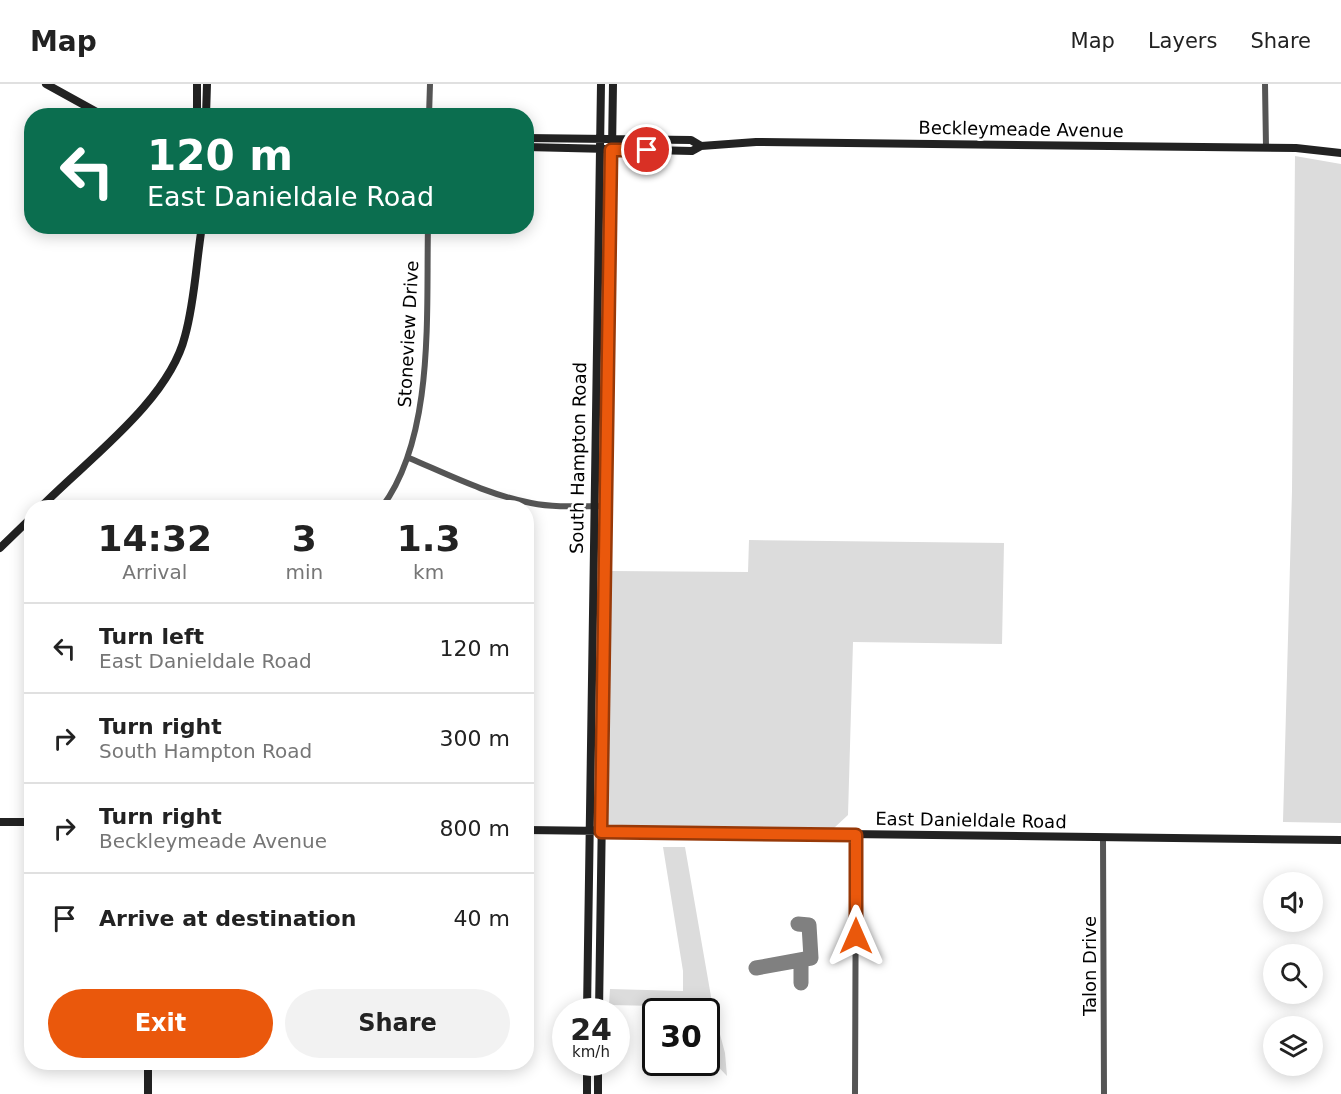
<!DOCTYPE html>
<html lang="en">
<head>
<meta charset="utf-8">
<style>
	:root { --surface:#fff; --page:#f2f2f2; --text:#222; --muted:#767676; --line:#e0e0e0; --accent:#ea580c }
	body { margin:0; font-family:"DejaVu Sans",sans-serif; background:var(--page); color:var(--text); height:100vh; display:flex; flex-direction:column; font-size:22px; white-space:nowrap }
	* { box-sizing:border-box; margin:0 }
	p { font-size:20px; color:var(--muted) }
	.icon { flex:none; width:33px; height:33px; fill:none; stroke:currentColor; stroke-width:2; stroke-linecap:round; stroke-linejoin:round }
	.map { position:relative; flex:1; overflow:hidden }
	.panel { position:absolute; left:24px; top:416px; width:510px; height:570px; display:flex; flex-direction:column; background:var(--surface); border-radius:24px; box-shadow:0 3px 15px #0003 }
	.panel>* { flex:none }
	.banner { position:absolute; left:24px; top:24px; width:510px; height:126px; border-radius:24px; box-shadow:0 3px 15px #0003; background:#0b6e4f; color:#fff; overflow:hidden }
	.fabs { position:absolute; left:1263px; top:788px; display:grid; gap:12px }
	.fabs a { display:grid; place-items:center; width:60px; height:60px; border-radius:50%; background:var(--surface); box-shadow:0 3px 15px #0003; font-size:30px }
	.speed { position:absolute; left:552px; top:914px; display:flex; gap:12px; font-size:30px; font-weight:700; text-align:center }
	.speed>* { display:grid; place-content:center; width:78px; height:78px; border-radius:50%; background:var(--surface); box-shadow:0 3px 15px #0003; line-height:1 }
	.speed small { font-size:15px; font-weight:400 }
	.speed .limit { border:3px solid #111; border-radius:9px; background:#fff; color:#111 }
	.pin { position:absolute; display:grid; place-items:center; width:51px; height:51px; color:#fff; margin:-26px; border:3px solid #fff; border-radius:50%; box-shadow:0 2px 6px #0007 }
	.me { position:absolute; width:66px; margin:-33px; rotate:0deg; stroke-linejoin:round; filter:drop-shadow(0 0 4px #0008) }
	.turn { display:flex; align-items:center; gap:21px; height:126px; padding:0 24px; font-size:27px }
	.turn .icon { width:78px; height:78px; stroke-width:2.5 }
	.turn b { display:block; font-size:42px; line-height:51px }
	.eta { display:flex; justify-content:space-evenly; align-items:center; height:102px; text-align:center }
	.eta b { font-size:36px; font-weight:600; line-height:42px }
	.button { display:flex; gap:12px; margin-top:auto; padding:12px 24px }
	.button a { flex:1; height:69px; border-radius:36px; background:var(--accent); color:#fff; font-size:24px; font-weight:600; line-height:69px; text-align:center }
	.button a+a { background:var(--page); color:var(--text) }
	ul { padding:0; list-style:none }
	li { display:flex; align-items:center; gap:18px; height:90px; padding:0 24px; border-top:2px solid var(--line) }
	li div { flex:1 }
	li b { display:block; font-size:22px }
	li em { font-style:normal }
	header { display:flex; align-items:center; gap:36px; box-sizing:border-box; height:84px; padding:0 30px; background:var(--surface); border-bottom:2px solid var(--line) }
	header strong { font-size:28px }
	nav { display:flex; gap:33px; margin-inline-start:auto; font-size:21px }
	.map>svg:first-child { display:block }
	.green { fill:#dcdcdc }
	.lines { fill:none; stroke-linecap:round; stroke-linejoin:round }
	.taxiway { stroke:#808080; stroke-width:15 }
	.street { stroke:#555; stroke-width:6 }
	.secondary { stroke:#222; stroke-width:8 }
	.route-casing { stroke:#983908; stroke-width:15 }
	.route { stroke:#ea580c; stroke-width:10 }
	.labels { text-anchor:middle; dominant-baseline:central; stroke-width:5; stroke-linejoin:round; paint-order:stroke }
	.street-label { font-size:18px; fill:#000; stroke:#fff }
</style>
</head>
<body>
<header>
<strong>Map</strong>
<nav><a>Map</a><a>Layers</a><a>Share</a></nav>
</header>
<div class="map">
<svg width="1341" height="1010" viewBox="0 0 1341 1010">
	<rect width="100%" height="100%" fill="#fff"/>
	<!-- green -->
	<path class="green" d="M 1295,72 L 1341,80 L 1341,739 L 1283,738 L 1292,407 Z
		M 749,456 L 1004,459 L 1002,560 L 853,558 L 848,731 L 834,744 L 607,742 L 611,487 L 748,488 Z
		M 663,763 L 685,763 L 713,924 L 725,969 L 727,992 L 707,971 L 706,927 L 663,927 L 658,922 L 609,921 L 610,905 L 683,907 L 683,887 Z"/>
	<g class="lines">
		<!-- taxiway -->
		<path class="taxiway" d="M 797,878 L 801,882 L 801,899
			M 756,884 L 811,874 L 809,841 L 798,840"/>
		<!-- street -->
		<path class="street" d="M 1265,0 L 1266,63
			M 429,32 L 430,0
			M 409,374 C 449,391 489,411 531,419 C 556,424 581,422 606,422
			M 382,423 C 435,352 426,229 428,142
			M 1103,754 L 1104,1010
			M 855,1010 L 856,751"/>
		<!-- secondary -->
		<path class="secondary" d="M 46,0 L 104,32
			M 197,32 L 197,0
			M 206,32 L 207,0
			M 526,54 L 691,56 L 701,62
			M 526,63 L 692,67 L 701,62 L 756,58 L 1296,64 L 1341,69
			M 41,423 C 87,376 169,317 185,252 C 195,216 196,179 202,142
			M 0,464 L 32,433
			M 0,738 L 32,738
			M 526,746 L 1341,756
			M 587,927 L 601,0
			M 599,927 L 613,0
			M 148,1010 L 148,978
			M 587,1010 L 587,978
			M 598,1010 L 598,978"/>
	</g>
	<g class="lines">
		<!-- route casing -->
		<g class="route-casing">
			<path id="route" d="M 647,66 L 611,66 L 601,748 L 856,751 L 856,852"/>
		</g>
		<!-- route -->
		<use href="#route" class="route"/>
	</g>
	<g class="labels">
		<!-- street labels -->
		<g class="street-label">
			<text transform="translate(1021 45) rotate(1)">Beckleymeade Avenue</text>
			<text transform="translate(408 250) rotate(-87)">Stoneview Drive</text>
			<text transform="translate(578 374) rotate(-89)">South Hampton Road</text>
			<text transform="translate(971 736) rotate(1)">East Danieldale Road</text>
			<text transform="translate(1089 882) rotate(-90)">Talon Drive</text>
		</g>
	</g>
</svg>
<div class="fabs">
<a><svg class="icon" aria-label="sound" viewBox="0 0 24 24"><path d="M4 9h4l5-4v14l-5-4H4zM17 9q2 3 0 6"/></svg></a>
<a><svg class="icon" aria-label="search" viewBox="0 0 24 24"><circle cx="10" cy="10" r="6"/><path d="M15 15l6 6"/></svg></a>
<a><svg class="icon" aria-label="layers" viewBox="0 0 24 24"><path d="M12 4l9 5-9 5-9-5zM3 14l9 5 9-5"/></svg></a>
</div>
<div class="speed"><div>24<small>km/h</small></div><div class="limit">30</div></div>
<div class="pin" style="left:647px;top:66px;background:#d93025"><svg class="icon" aria-label="arrive" viewBox="0 0 24 24"><path d="M6 21V4h12l-3 4 3 4H6"/></svg></div>
<svg class="me" style="left:856px;top:852px" viewBox="-20 -20 40 40"><path d="M0-17L14 15 0 8-14 15z" fill="#ea580c" stroke="#fff" stroke-width="4"/></svg>
<div class="banner">
<div class="turn"><svg class="icon" aria-label="left" viewBox="0 0 24 24"><path d="M17 20v-9H6M10 6l-5 5 5 5"/></svg><div><b>120 m</b>East Danieldale Road</div></div>
</div>
<section class="panel">
<div class="eta">
<div><b>14:32</b><p>Arrival</p></div>
<div><b>3</b><p>min</p></div>
<div><b>1.3</b><p>km</p></div>
</div>
<ul>
<li><svg class="icon" aria-label="left" viewBox="0 0 24 24"><path d="M17 20v-9H6M10 6l-5 5 5 5"/></svg><div><b>Turn left</b><p>East Danieldale Road</p></div><em>120 m</em></li>
<li><svg class="icon" aria-label="right" viewBox="0 0 24 24"><path d="M7 20v-9h11M14 6l5 5-5 5"/></svg><div><b>Turn right</b><p>South Hampton Road</p></div><em>300 m</em></li>
<li><svg class="icon" aria-label="right" viewBox="0 0 24 24"><path d="M7 20v-9h11M14 6l5 5-5 5"/></svg><div><b>Turn right</b><p>Beckleymeade Avenue</p></div><em>800 m</em></li>
<li><svg class="icon" aria-label="arrive" viewBox="0 0 24 24"><path d="M6 21V4h12l-3 4 3 4H6"/></svg><div><b>Arrive at destination</b></div><em>40 m</em></li>
</ul>
<div class="button"><a>Exit</a><a>Share</a></div>
</section>
</div>
</body>
</html>
